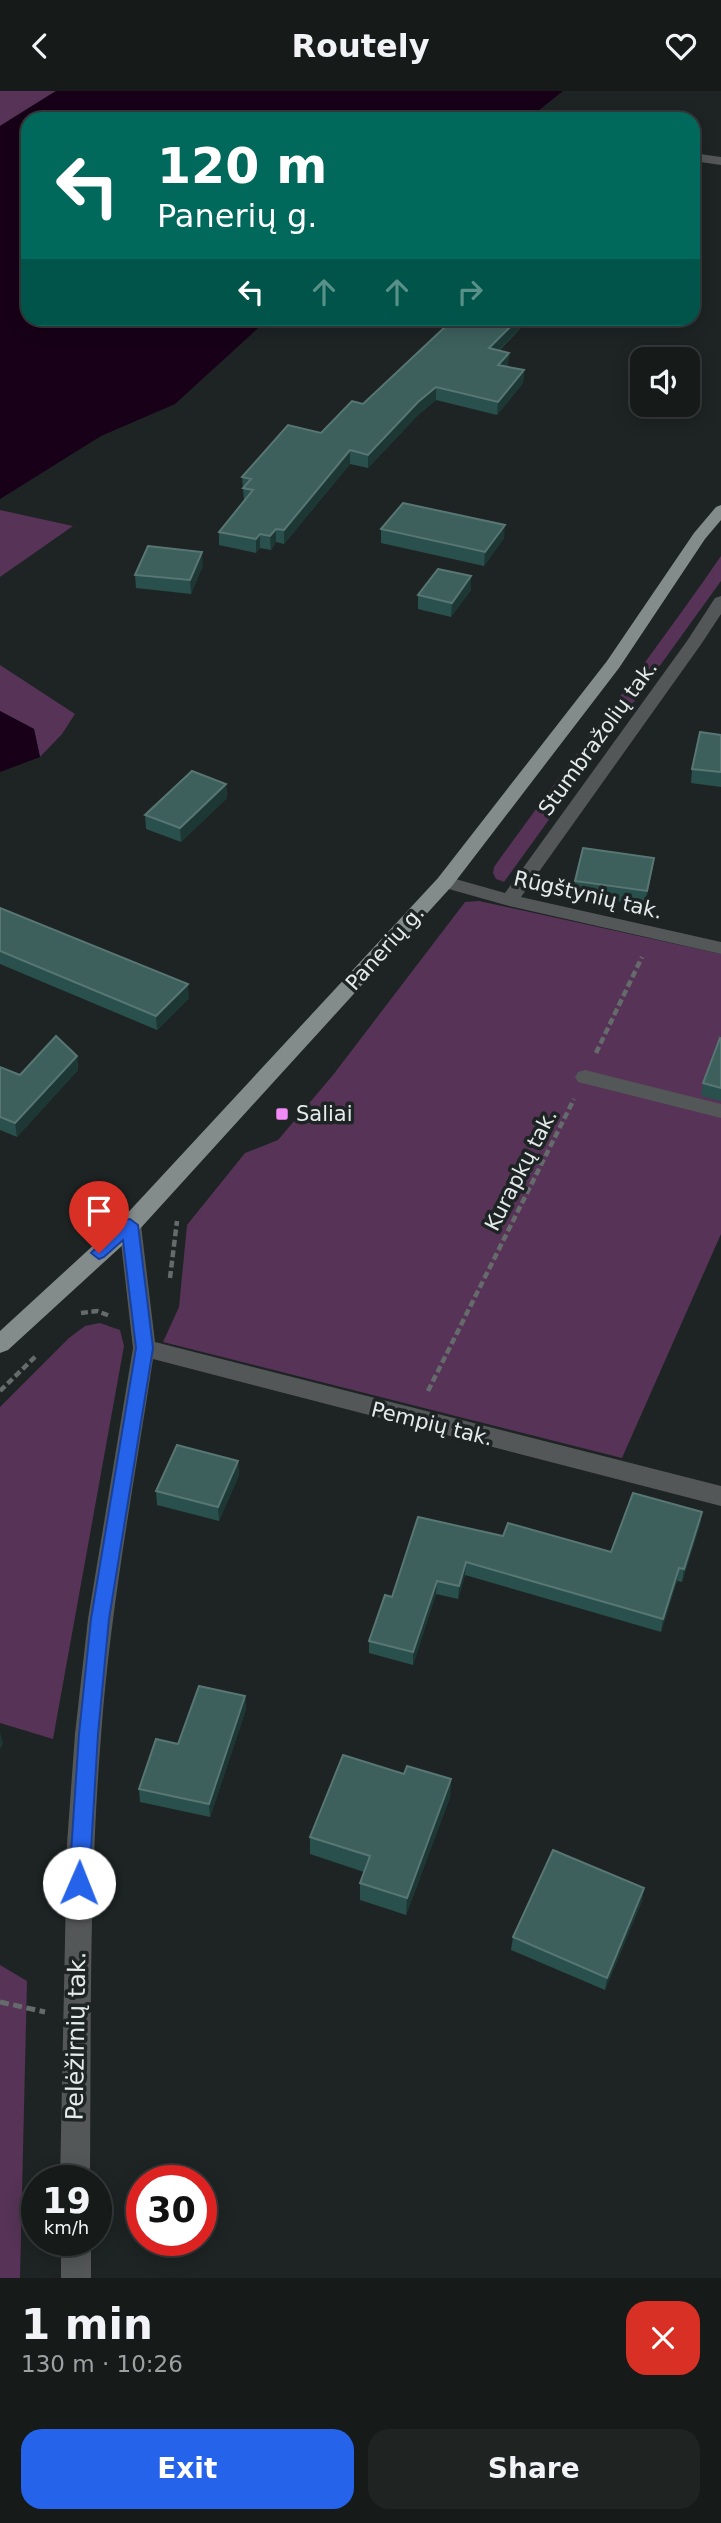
<!DOCTYPE html>
<html lang="en">
<head>
<meta charset="utf-8">
<style>
	:root { --surface:#161b1a; --page:#1f2423; --text:#f1f3f6; --muted:#9ea1a2; --line:#353939; --accent:#2563eb }
	body { margin:0; font-family:"DejaVu Sans",sans-serif; background:var(--page); color:var(--text); height:100vh; display:flex; flex-direction:column; font-size:26px; white-space:nowrap }
	* { box-sizing:border-box; margin:0 }
	p { font-size:23px; color:var(--muted) }
	.icon { flex:none; width:38px; height:38px; fill:none; stroke:currentColor; stroke-width:2; stroke-linecap:round; stroke-linejoin:round }
	.map { position:relative; height:2187px; overflow:hidden }
	.details { display:flex; flex-direction:column; background:var(--surface); flex:1 }
	.details>* { flex:none }
	.hud { position:absolute; left:21px; top:21px; width:679px; height:214px; border-radius:21px; box-shadow:0 4px 18px #0003,0 0 0 2px var(--line); background:#00695c; color:#fff; overflow:hidden }
	.buttons { position:absolute; left:630px; top:256px; display:grid; gap:14px }
	.buttons a { display:grid; place-items:center; width:70px; height:70px; border-radius:14px; background:var(--surface); box-shadow:0 4px 18px #0003,0 0 0 2px var(--line); font-size:35px }
	.speed { position:absolute; left:21px; top:2074px; display:flex; gap:14px; font-size:35px; font-weight:700; text-align:center }
	.speed>* { display:grid; place-content:center; width:91px; height:91px; border-radius:50%; background:var(--surface); box-shadow:0 4px 18px #0003,0 0 0 2px var(--line); line-height:1 }
	.speed small { font-size:18px; font-weight:400 }
	.speed .limit { border:10px solid #d22; background:#fff; color:#111 }
	.pin { position:absolute; display:grid; place-items:center; width:60px; height:60px; color:#fff; margin:-72px -30px; border-radius:50% 50% 50% 0; rotate:-45deg; box-shadow:0 0 7px #0007 }
	.pin .icon { rotate:45deg }
	.me { position:absolute; width:77px; margin:-38px; rotate:1deg; stroke-linejoin:round; filter:drop-shadow(0 0 5px #0008) }
	.turn { display:flex; align-items:center; gap:24px; height:147px; padding:0 21px; font-size:32px }
	.turn .icon { width:91px; height:91px; stroke-width:2.5 }
	.turn b { display:block; font-size:49px; line-height:60px }
	.lanes { display:flex; align-items:center; height:66px; padding:0 21px; background:#0003; justify-content:center; gap:35px; direction:ltr }
	.lanes .off { opacity:.35 }
	.round { display:grid; place-items:center; flex:none; width:74px; height:74px; border-radius:21px; background:var(--page) }
	.headline { display:flex; align-items:center; justify-content:space-between; height:119px; padding:0 21px }
	h1 { font-size:42px; font-weight:700; line-height:52px }
	.action { display:flex; gap:14px; margin-top:auto; padding:14px 21px }
	.action a { flex:1; height:80px; border-radius:21px; background:var(--accent); color:#fff; font-size:28px; font-weight:700; line-height:80px; text-align:center }
	.action a+a { background:var(--page); color:var(--text) }
	header { display:flex; justify-content:space-between; align-items:center; height:91px; padding:0 21px; background:var(--surface); font-size:32px; font-weight:700 }
	.map>svg:first-child { display:block }
	.green { fill:#563357 }
	.water { fill:#170018 }
	.lines { fill:none; stroke-linecap:round; stroke-linejoin:round }
	.path-far1 { stroke:#656b6a; stroke-width:4.5; stroke-dasharray:7 3.5; stroke-linecap:butt }
	.path { stroke:#656b6a; stroke-width:5; stroke-dasharray:9 4.5; stroke-linecap:butt }
	.minor { fill:#545757; fill-rule:evenodd }
	.major { fill:#848c8b; fill-rule:evenodd }
	.wall { fill:#29504c }
	.shaded-wall { fill:#1c3734 }
	.building { fill:#3d605d; stroke:#587673; stroke-width:2 }
	.route { fill:#2563eb; stroke:#184099; stroke-width:2 }
	.poi-dot { fill:#f18af4; stroke:#1d2423; stroke-width:2.5 }
	.labels { text-anchor:middle; dominant-baseline:central; stroke-width:7; stroke-linejoin:round; paint-order:stroke }
	.street-label { font-size:21px; fill:#e5eaea; stroke:#1d2423 }
	.poi-label { font-size:21px; fill:#e5eaea; stroke:#1d2423; text-anchor:start }
	.near-street-label { font-size:24px; fill:#e5eaea; stroke:#1d2423 }
</style>
</head>
<body>
<header><svg class="icon" aria-label="back" viewBox="0 0 24 24"><path d="M15 5l-7 7 7 7"/></svg>Routely<svg class="icon" aria-label="heart" viewBox="0 0 24 24"><path d="M12 20l-8-8c-3-5 5-10 8-4 3-6 11-1 8 4z"/></svg></header>
<div class="map">
<svg width="721" height="2187" viewBox="0 0 721 2187">
	<rect width="100%" height="100%" fill="#1d2423"/>
	<!-- green -->
	<path class="green" d="M 0,0 L 56,0 L 0,35 Z
		M 0,419 L 73,435 L 0,486 Z
		M 721,465 L 721,490 L 504,791 L 496,788 L 493,782 L 494,776 C 569,671 648,571 721,465 Z
		M 0,574 L 75,623 L 62,643 L 40,666 L 34,638 L 0,620 Z
		M 479,810 L 721,863 L 721,1143 L 622,1367 L 163,1251 L 179,1216 L 187,1134 L 245,1062 L 278,1049 L 333,984 L 465,811 Z
		M 100,1232 L 120,1239 L 124,1255 L 53,1648 L 0,1632 L 0,1316 L 69,1247 L 85,1235 Z
		M 0,1874 L 27,1890 L 20,2187 L 0,2187 Z"/>
	<!-- water -->
	<path class="water" d="M 56,0 L 563,0 L 528,28 L 28,28 L 28,228 L 268,228 L 175,313 L 101,345 L 0,408 L 0,35 Z
		M 0,620 L 34,638 L 40,666 L 0,681 Z"/>
	<g class="lines">
		<!-- path-far1 -->
		<path class="path-far1" d="M 596,962 L 642,866
			M 170,1187 L 177,1130
			M 81,1222 L 97,1220 L 110,1225
			M 0,1300 L 37,1264
			M 428,1300 L 574,1008"/>
		<!-- path -->
		<path class="path" d="M 0,1911 L 45,1921"/>
		<!-- minor -->
		<path class="minor" d="M 693,62 L 721,66 L 721,74 L 693,70 Z
			M 721,505 L 721,523 L 702,552 L 521,806 L 721,851 L 721,863 L 509,815 L 438,795 L 436,791 L 445,785 L 505,802 L 687,550 L 715,507 Z
			M 585,979 L 721,1013 L 721,1027 L 578,991 L 575,986 L 578,981 Z
			M 130,1126 L 138,1128 L 141,1134 L 155,1251 L 721,1395 L 721,1415 L 153,1268 C 134,1393 110,1519 101,1645 C 89,1793 91,1941 90,2090 L 60,2090 L 67,1753 L 75,1643 L 88,1528 L 133,1257 L 119,1134 L 122,1128 Z
			M 61,2149 L 91,2149 L 91,2187 L 61,2187 Z"/>
		<!-- major -->
		<path class="major" d="M 721,414 L 721,429 L 705,448 L 619,577 L 452,795 L 138,1140 L 8,1259 L 0,1262 L 0,1240 L 122,1128 L 438,787 L 607,570 L 694,442 L 716,416 Z"/>
	</g>
	<!-- wall -->
	<path class="wall" d="M 460,228 L 529,228 L 499,260 L 509,262 L 507,276 L 524,279 L 523,292 L 497,324 L 436,309 L 418,324 L 368,377 L 350,373 L 284,453 L 276,451 L 271,459 L 260,457 L 256,462 L 219,454 L 219,441 L 244,410 L 242,386 L 321,342 L 363,313 L 452,236 Z
		M 381,438 L 504,447 L 484,475 L 381,452 Z
		M 203,474 L 191,503 L 136,497 L 135,484 Z
		M 471,499 L 451,526 L 418,518 L 418,504 Z
		M 721,644 L 721,696 L 691,692 L 692,678 Z
		M 226,693 L 227,707 L 181,751 L 146,738 L 145,724 Z
		M 654,767 L 652,781 L 645,814 L 573,804 L 575,790 Z
		M 0,817 L 189,907 L 157,939 L 0,873 Z
		M 721,948 L 721,1010 L 701,1005 L 703,992 Z
		M 77,965 L 78,979 L 17,1046 L 0,1039 L 0,976 L 20,984 Z
		M 238,1370 L 239,1384 L 219,1430 L 157,1414 L 156,1400 Z
		M 702,1421 L 700,1434 L 682,1491 L 677,1490 L 661,1541 L 465,1484 L 458,1508 L 436,1503 L 413,1574 L 369,1562 L 369,1550 L 392,1506 L 503,1445 L 611,1461 Z
		M 245,1605 L 246,1618 L 210,1726 L 140,1711 L 139,1698 L 178,1653 Z
		M 404,1683 L 451,1688 L 450,1706 L 406,1824 L 360,1809 L 360,1792 L 364,1781 L 310,1763 L 310,1746 Z
		M 644,1797 L 642,1810 L 605,1899 L 511,1859 L 513,1846 Z"/>
	<!-- shaded-wall -->
	<path class="shaded-wall" d="M 518,228 L 529,228 L 488,270 L 489,257 Z
		M 509,262 L 508,275 L 497,287 L 498,274 Z
		M 524,279 L 523,292 L 497,324 L 498,311 Z
		M 436,296 L 436,309 L 418,324 L 368,377 L 368,364 L 418,311 Z
		M 350,359 L 350,373 L 284,453 L 284,439 Z
		M 505,434 L 504,447 L 484,475 L 485,461 Z
		M 276,438 L 276,451 L 271,459 L 270,445 Z
		M 260,443 L 260,457 L 256,462 L 256,448 Z
		M 202,461 L 203,474 L 191,503 L 190,489 Z
		M 471,485 L 471,499 L 451,526 L 452,512 Z
		M 226,693 L 227,707 L 181,751 L 180,737 Z
		M 654,767 L 652,781 L 645,814 L 647,800 Z
		M 188,893 L 189,907 L 157,939 L 156,925 Z
		M 77,965 L 78,979 L 17,1046 L 15,1032 Z
		M 238,1370 L 239,1384 L 219,1430 L 218,1416 Z
		M 702,1421 L 700,1434 L 682,1491 L 684,1478 Z
		M 466,1471 L 465,1484 L 458,1508 L 459,1495 Z
		M 679,1477 L 677,1490 L 661,1541 L 663,1528 Z
		M 437,1490 L 436,1503 L 413,1574 L 413,1561 Z
		M 245,1605 L 246,1618 L 210,1726 L 209,1713 Z
		M 0,1640 L 3,1653 L 0,1658 Z
		M 451,1688 L 450,1706 L 406,1824 L 407,1807 Z
		M 644,1797 L 642,1810 L 605,1899 L 607,1887 Z"/>
	<!-- building -->
	<path class="building" d="M 460,228 L 518,228 L 489,257 L 509,262 L 498,274 L 524,279 L 498,311 L 436,296 L 418,311 L 368,364 L 350,359 L 284,439 L 276,438 L 270,445 L 260,443 L 256,448 L 219,441 L 253,399 L 243,397 L 251,388 L 242,386 L 288,334 L 321,342 L 352,310 L 363,313 L 446,235 L 452,236 Z
		M 403,412 L 505,434 L 485,461 L 381,438 Z
		M 148,455 L 202,461 L 190,489 L 135,484 Z
		M 438,478 L 471,485 L 452,512 L 418,504 Z
		M 700,641 L 721,644 L 721,681 L 692,678 Z
		M 192,680 L 226,693 L 180,737 L 145,724 Z
		M 583,757 L 654,767 L 647,800 L 575,790 Z
		M 0,817 L 188,893 L 156,925 L 0,860 Z
		M 56,945 L 77,965 L 15,1032 L 0,1026 L 0,976 L 20,984 Z
		M 720,947 L 721,948 L 721,997 L 703,992 Z
		M 177,1354 L 238,1370 L 218,1416 L 156,1400 Z
		M 633,1402 L 702,1421 L 684,1478 L 679,1477 L 663,1528 L 466,1471 L 459,1495 L 437,1490 L 413,1561 L 369,1550 L 385,1504 L 392,1506 L 418,1426 L 503,1445 L 508,1432 L 611,1461 Z
		M 199,1595 L 245,1605 L 209,1713 L 139,1698 L 156,1648 L 178,1653 Z
		M 343,1664 L 404,1683 L 407,1675 L 451,1688 L 407,1807 L 360,1792 L 370,1765 L 310,1746 Z
		M 553,1759 L 644,1797 L 607,1887 L 513,1846 Z"/>
	<!-- route -->
	<path class="route" d="M 130,1128 L 138,1134 L 153,1257 L 109,1528 L 98,1643 L 89,1792 L 86,1799 L 79,1802 L 72,1799 L 69,1792 L 79,1643 L 91,1528 L 136,1257 L 123,1149 L 104,1166 L 99,1168 L 91,1162 L 124,1129 Z"/>
	<!-- markers -->
	<rect class="poi-dot" x="275" y="1016" width="14" height="14" rx="3.5"/>
	<g class="labels">
		<!-- street labels -->
		<g class="street-label">
			<text transform="translate(598 647) rotate(-54)">Stumbražolių tak.</text>
			<text transform="translate(588 804) rotate(13)">Rūgštynių tak.</text>
			<text transform="translate(385 857) rotate(-48)">Panerių g.</text>
			<text transform="translate(521 1079) rotate(-63)">Kurapkų tak.</text>
			<text transform="translate(432 1333) rotate(14)">Pempių tak.</text>
		</g>
		<!-- poi labels -->
		<g class="poi-label">
			<text x="296" y="1023">Saliai</text>
		</g>
		<!-- near-street labels -->
		<g class="near-street-label">
			<text transform="translate(76 1945) rotate(-89)">Pelėžirnių tak.</text>
		</g>
	</g>
</svg>
<div class="buttons">
<a><svg class="icon" aria-label="sound" viewBox="0 0 24 24"><path d="M4 9h4l5-4v14l-5-4H4zM17 9q2 3 0 6"/></svg></a>
</div>
<div class="speed"><div>19<small>km/h</small></div><div class="limit">30</div></div>
<div class="pin" style="left:99px;top:1162px;background:#d93025"><svg class="icon" aria-label="arrive" viewBox="0 0 24 24"><path d="M6 21V4h12l-3 4 3 4H6"/></svg></div>
<svg class="me" style="left:79px;top:1792px" viewBox="-20 -20 40 40"><circle r="19" fill="#fff"/><path d="M0-13L10 11 0 6-10 11z" fill="#2563eb"/></svg>
<div class="hud">
<div class="turn"><svg class="icon" aria-label="left" viewBox="0 0 24 24"><path d="M17 20v-9H6M10 6l-5 5 5 5"/></svg><div><b>120 m</b>Panerių g.</div></div>
<div class="lanes"><svg class="icon" aria-label="left" viewBox="0 0 24 24"><path d="M17 20v-9H6M10 6l-5 5 5 5"/></svg><svg class="icon off" aria-label="ahead" viewBox="0 0 24 24"><path d="M12 20V5M6 11l6-6 6 6"/></svg><svg class="icon off" aria-label="ahead" viewBox="0 0 24 24"><path d="M12 20V5M6 11l6-6 6 6"/></svg><svg class="icon off" aria-label="right" viewBox="0 0 24 24"><path d="M7 20v-9h11M14 6l5 5-5 5"/></svg></div>
</div>
</div>
<section class="details">
<div class="headline"><div><h1>1 min</h1><p>130 m · 10:26</p></div><a class="round" style="background:#d93025;color:#fff"><svg class="icon" aria-label="close" viewBox="0 0 24 24"><path d="M6 6l12 12M18 6L6 18"/></svg></a></div>
<div class="action"><a>Exit</a><a>Share</a></div>
</section>
</body>
</html>
